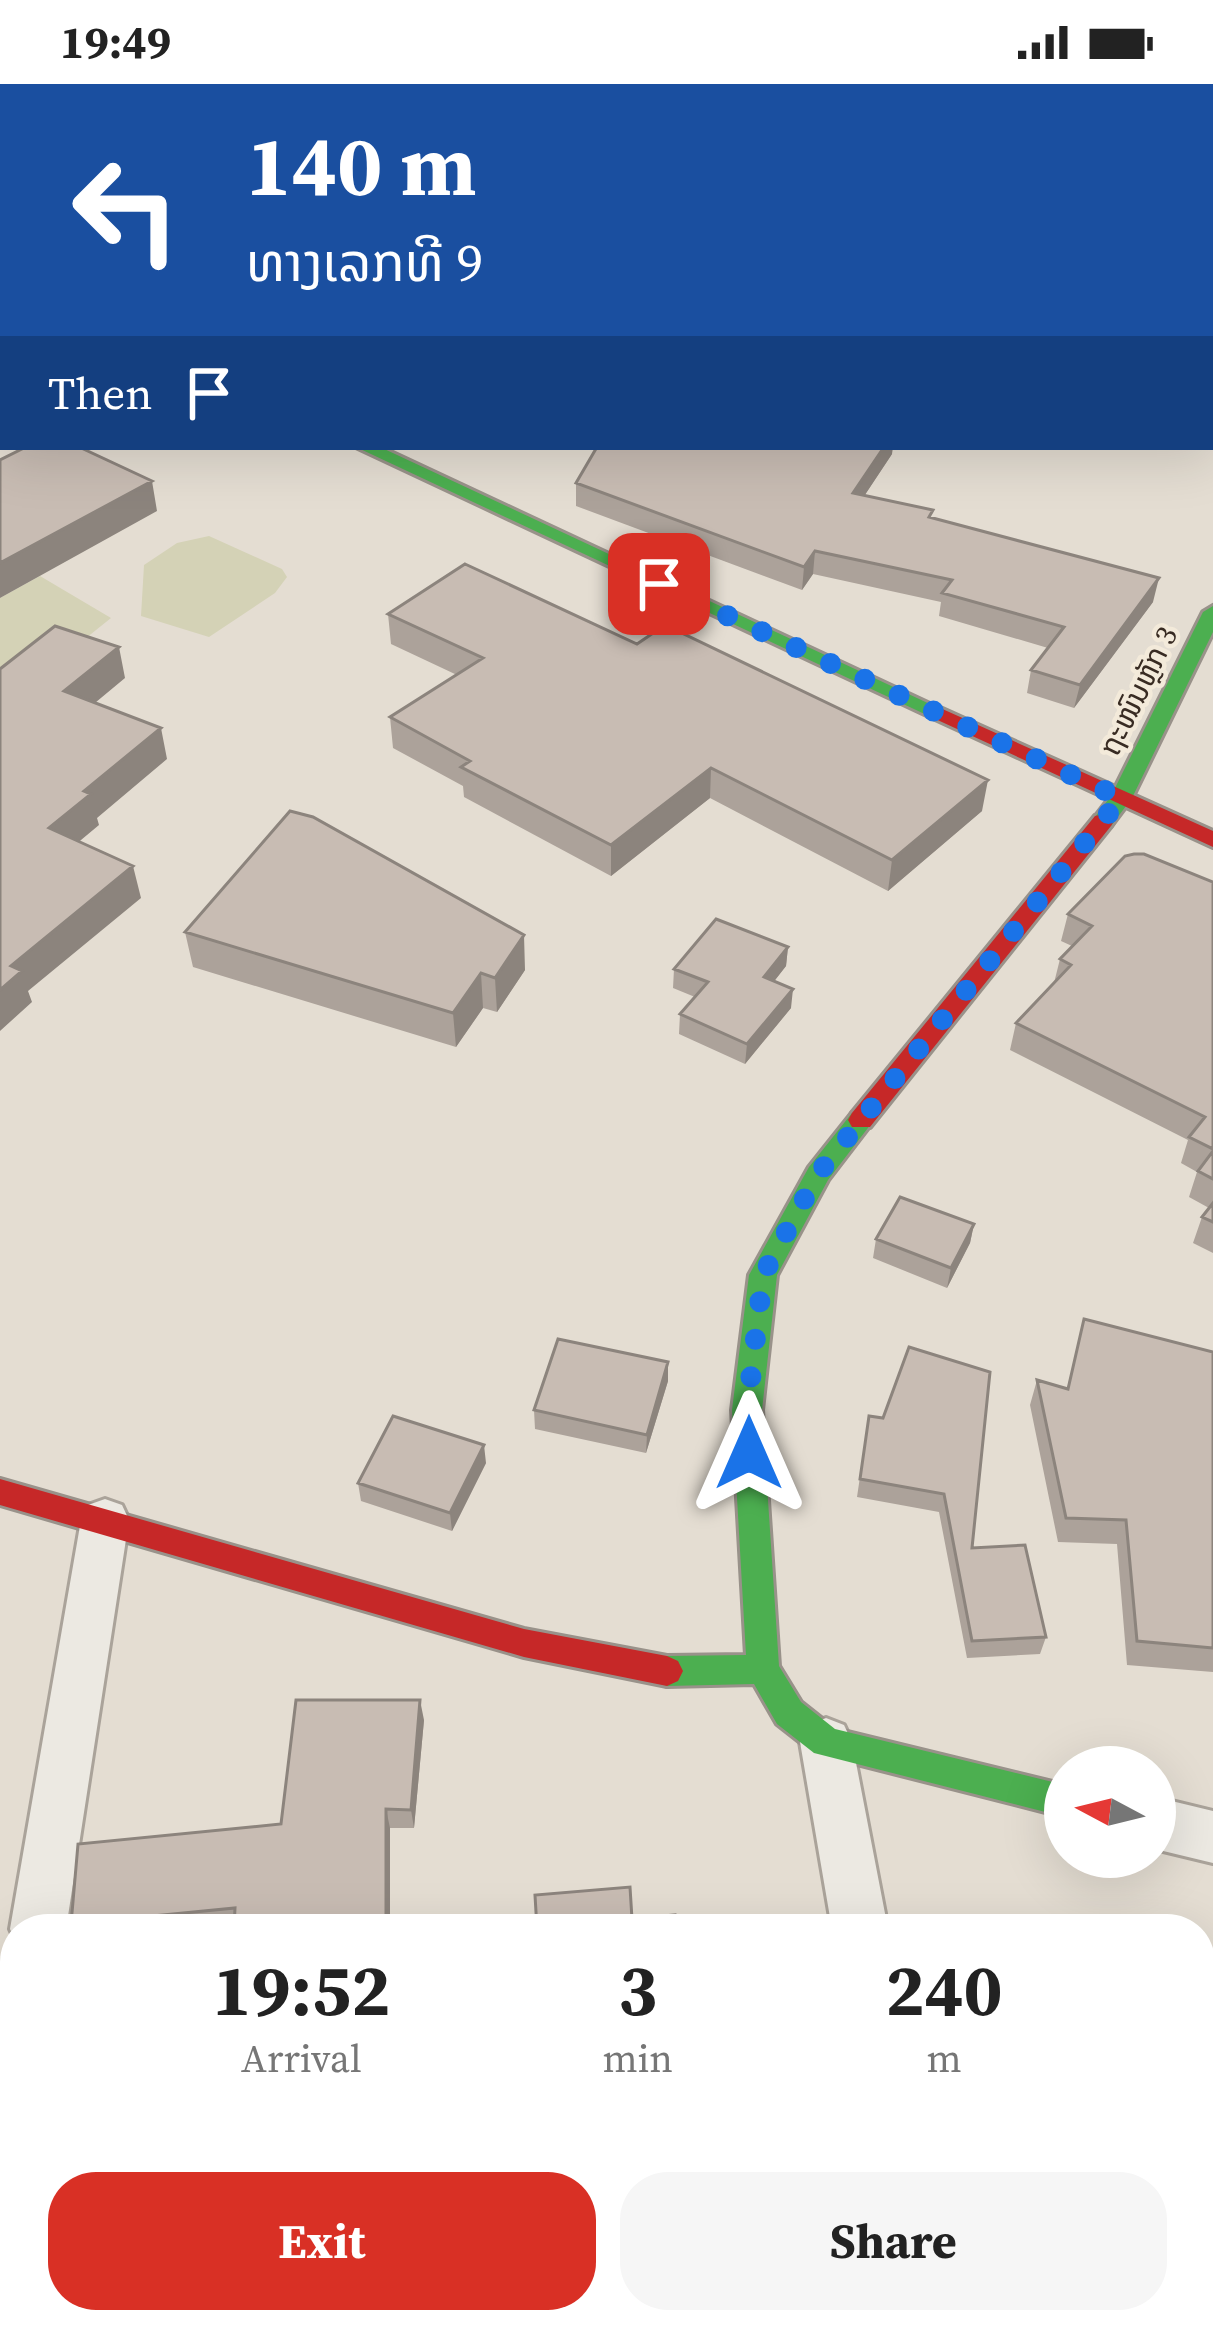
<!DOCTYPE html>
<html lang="en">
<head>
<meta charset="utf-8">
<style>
	:root { --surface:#fff; --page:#f6f6f6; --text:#222; --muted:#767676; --accent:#d93025 }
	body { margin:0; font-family:"Source Serif 4","Noto Sans Lao",serif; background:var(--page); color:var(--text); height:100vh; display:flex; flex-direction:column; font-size:45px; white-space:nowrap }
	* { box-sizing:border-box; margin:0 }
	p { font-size:39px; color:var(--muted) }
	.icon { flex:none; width:66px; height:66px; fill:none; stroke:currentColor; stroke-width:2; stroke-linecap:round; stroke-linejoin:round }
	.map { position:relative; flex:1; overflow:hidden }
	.sheet { position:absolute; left:0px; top:1830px; width:1215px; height:420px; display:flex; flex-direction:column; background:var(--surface); border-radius:48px 48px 0 0; box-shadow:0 12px 48px #0002 }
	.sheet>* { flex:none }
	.hud { position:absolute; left:0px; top:0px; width:1215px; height:366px; box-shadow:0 12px 48px #0002; background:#1a4fa0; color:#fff; overflow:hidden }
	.needle { width:78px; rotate:277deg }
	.controls { position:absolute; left:1044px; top:1662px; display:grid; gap:24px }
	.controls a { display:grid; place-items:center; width:132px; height:132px; border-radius:50%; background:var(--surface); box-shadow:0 12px 48px #0002; font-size:60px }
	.pin { position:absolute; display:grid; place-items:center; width:102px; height:102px; color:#fff; margin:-51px; border-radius:24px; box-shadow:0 6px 18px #0006 }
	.me { position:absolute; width:132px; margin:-66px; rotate:0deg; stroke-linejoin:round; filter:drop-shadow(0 0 9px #0008) }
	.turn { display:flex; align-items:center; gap:42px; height:252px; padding:0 48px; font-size:54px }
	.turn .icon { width:156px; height:156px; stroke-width:2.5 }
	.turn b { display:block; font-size:84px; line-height:102px }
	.then { display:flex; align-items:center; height:114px; padding:0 48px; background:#0003; gap:24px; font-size:45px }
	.eta { display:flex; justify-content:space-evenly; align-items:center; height:204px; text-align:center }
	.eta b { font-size:72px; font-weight:700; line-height:84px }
	.cta { display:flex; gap:24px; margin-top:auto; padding:24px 48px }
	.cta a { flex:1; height:138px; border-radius:48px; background:var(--accent); color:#fff; font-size:48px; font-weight:700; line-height:138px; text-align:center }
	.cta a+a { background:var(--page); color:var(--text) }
	.status { display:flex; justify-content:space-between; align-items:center; height:84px; padding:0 60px; background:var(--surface); direction:ltr }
	.status svg { height:33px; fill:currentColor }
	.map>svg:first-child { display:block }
	.green { fill:#d4d2b6 }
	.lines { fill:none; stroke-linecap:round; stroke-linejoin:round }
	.street-casing { stroke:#aaa39a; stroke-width:6 }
	.fast-casing { stroke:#99928a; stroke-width:6 }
	.slow-casing { stroke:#99928a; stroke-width:6 }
	.jam-casing { stroke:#99928a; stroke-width:6 }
	.street { fill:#ece9e2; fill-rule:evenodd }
	.fast { fill:#4caf50; fill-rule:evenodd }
	.slow { fill:#ffc107; fill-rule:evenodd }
	.jam { fill:#c62828; fill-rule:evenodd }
	.wall { fill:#aca29a }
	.shaded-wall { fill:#8c847d }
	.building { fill:#c8bcb3; stroke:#8c847d; stroke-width:3 }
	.route { stroke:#1a73e8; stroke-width:21; stroke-dasharray:0 37.8 }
	.labels { text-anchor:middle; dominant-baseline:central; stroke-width:9; stroke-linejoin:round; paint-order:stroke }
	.far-street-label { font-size:30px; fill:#382b22; stroke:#f3eada }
</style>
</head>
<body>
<div class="status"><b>19:49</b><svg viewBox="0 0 49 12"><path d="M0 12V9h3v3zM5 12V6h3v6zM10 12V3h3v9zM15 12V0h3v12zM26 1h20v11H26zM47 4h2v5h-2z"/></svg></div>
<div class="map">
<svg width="1213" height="2250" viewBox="0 0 1213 2250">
	<rect width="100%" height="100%" fill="#e4ddd2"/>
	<!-- green -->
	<path class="green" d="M 209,452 L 282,485 L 287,493 L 275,509 L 209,553 L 141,532 L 144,481 L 177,459 Z
		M 40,492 L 111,534 L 0,623 L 0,514 Z"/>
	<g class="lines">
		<!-- street casing -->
		<g class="street-casing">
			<path id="street" d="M 105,1415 L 122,1421 L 129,1436 L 66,1845 L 15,1845 L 15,1856 L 10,1845 L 81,1436 L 88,1421 Z
				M 826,1634 L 844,1641 L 852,1658 L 888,1845 L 832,1845 L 800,1658 L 808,1641 Z
				M 1155,1713 L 1213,1727 L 1213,1779 L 1155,1765 Z
				M 15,1957 L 15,2103 L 0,2109 L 0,1963 Z
				M 900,2235 L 962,2235 L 965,2250 L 903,2250 Z"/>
		</g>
		<!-- fast casing -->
		<g class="fast-casing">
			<path id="fast" d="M 356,363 L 380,363 L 949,629 L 938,635 L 931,633 Z
				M 1213,522 L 1213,548 L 1132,714 L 1111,742 L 1095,742 L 1092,737 L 1111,712 L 1203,528 Z
				M 861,1027 L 874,1036 L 828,1096 L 777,1191 L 762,1326 L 779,1582 L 801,1618 L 835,1645 L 1065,1701 L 1065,1733 L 814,1669 L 777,1640 L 754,1600 L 667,1602 L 656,1597 L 651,1587 L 656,1577 L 667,1572 L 746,1571 L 732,1326 L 749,1191 L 809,1083 L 852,1029 Z"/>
		</g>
		<!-- slow casing -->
		<g class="slow-casing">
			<path id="slow" d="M 0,199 L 3,200 L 3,211 L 0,210 Z"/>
		</g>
		<!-- jam casing -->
		<g class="jam-casing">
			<path id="jam" d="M 938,623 L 1213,747 L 1213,763 L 931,633 L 927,629 Z
				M 1103,730 L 1114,737 L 1111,742 L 870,1043 L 852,1043 L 848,1036 L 852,1029 L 1095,732 Z
				M 0,1395 L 524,1545 L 667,1572 L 678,1577 L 683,1587 L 678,1597 L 667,1602 L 524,1573 L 0,1421 Z"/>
		</g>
		<!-- street -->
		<use href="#street" class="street"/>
		<!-- fast -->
		<use href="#fast" class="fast"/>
		<!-- slow -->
		<use href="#slow" class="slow"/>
		<!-- jam -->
		<use href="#jam" class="jam"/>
	</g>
	<!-- wall -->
	<path class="wall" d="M 310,0 L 936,0 L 930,3 L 319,3 Z
		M 3,5 L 3,117 L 0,116 L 0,6 Z
		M 892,370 L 864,412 L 932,434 L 1153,518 L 1074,624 L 1027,609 L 1031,586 L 1048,564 L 939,532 L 941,518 L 813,490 L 802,506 L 576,422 L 576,399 Z
		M 388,530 L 982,727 L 888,807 L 710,714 L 611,792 L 464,713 L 463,702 L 393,664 L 390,633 L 457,591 L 391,560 Z
		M 1213,798 L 1213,1169 L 1193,1159 L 1202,1133 L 1209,1124 L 1189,1113 L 1197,1088 L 1181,1079 L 1188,1056 L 1010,966 L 1016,939 L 1054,899 L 1060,875 L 1072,862 L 1061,857 L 1068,830 Z
		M 185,848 L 525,886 L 497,928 L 483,924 L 456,963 L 193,883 Z
		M 788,863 L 786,882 L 774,897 L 791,924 L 745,980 L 679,950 L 680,930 L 695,913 L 673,904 L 674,885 Z
		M 974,1140 L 970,1159 L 947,1204 L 873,1174 L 876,1155 Z
		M 1084,1235 L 1213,1268 L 1213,1588 L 1127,1581 L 1117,1460 L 1058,1458 L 1030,1321 L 1037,1296 L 1067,1305 Z
		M 909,1263 L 972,1464 L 1046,1553 L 1040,1570 L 967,1574 L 939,1428 L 857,1413 L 869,1332 L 883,1334 Z
		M 668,1278 L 668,1297 L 646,1369 L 535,1345 L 534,1326 Z
		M 486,1379 L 452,1447 L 361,1417 L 358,1399 Z
		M 424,1636 L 414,1744 L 390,1744 L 234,1842 L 207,1845 L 74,1845 L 71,1840 L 281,1740 Z
		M 1213,1961 L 1213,2250 L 1101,2250 L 1098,2235 L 1200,2235 Z"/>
	<!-- shaded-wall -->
	<path class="shaded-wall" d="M 160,0 L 231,0 L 223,3 L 152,3 Z
		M 887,0 L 936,0 L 930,3 L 881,3 Z
		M 884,363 L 893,363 L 892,370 L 851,432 L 853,409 Z
		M 152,397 L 157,427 L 0,514 L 0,479 Z
		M 815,467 L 813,490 L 802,506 L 804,483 Z
		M 1159,494 L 1153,518 L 1074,624 L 1080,601 Z
		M 119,563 L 125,594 L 72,638 L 64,607 Z
		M 161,644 L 167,675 L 97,734 L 99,741 L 57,776 L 49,744 L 84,707 Z
		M 711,684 L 710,714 L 611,792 L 611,761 Z
		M 988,696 L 982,727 L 888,807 L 892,776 Z
		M 133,782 L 141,814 L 28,907 L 32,918 L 0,947 L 0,906 L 11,882 Z
		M 524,851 L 525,886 L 497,928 L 495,894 Z
		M 788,863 L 786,882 L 762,913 L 764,893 Z
		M 481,889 L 483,924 L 456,963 L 453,929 Z
		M 793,905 L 791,924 L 745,980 L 747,960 Z
		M 974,1140 L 970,1159 L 947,1204 L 951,1184 Z
		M 668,1278 L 668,1297 L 646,1369 L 647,1351 Z
		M 484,1361 L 486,1379 L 452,1447 L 450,1429 Z
		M 420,1616 L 424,1636 L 414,1744 L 411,1726 Z
		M 386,1725 L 390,1744 L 390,1845 L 386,1845 Z"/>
	<!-- building -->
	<path class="building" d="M 16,0 L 160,0 L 152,3 L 7,3 Z
		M 379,0 L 887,0 L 881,3 L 372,3 Z
		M 3,5 L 3,92 L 0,91 L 0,6 Z
		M 1212,146 L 1213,147 L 1212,257 Z
		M 1212,272 L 1213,273 L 1213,334 L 1212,334 Z
		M 26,363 L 79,363 L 152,397 L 0,479 L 0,376 Z
		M 597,363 L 884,363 L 853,409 L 933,426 L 929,433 L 1159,494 L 1080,601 L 1031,586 L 1064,543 L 942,509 L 952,496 L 815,467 L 804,483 L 576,399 Z
		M 465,480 L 637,560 L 665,541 L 988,696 L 892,776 L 711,684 L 611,761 L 461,683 L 470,677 L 390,633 L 483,574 L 388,530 Z
		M 55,542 L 119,563 L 64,607 L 161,644 L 84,707 L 91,710 L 49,744 L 133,782 L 11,882 L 22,887 L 0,906 L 0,585 Z
		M 290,727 L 313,733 L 524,851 L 495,894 L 481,889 L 453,929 L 185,848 Z
		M 1134,770 L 1144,770 L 1213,798 L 1213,1065 L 1189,1053 L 1205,1033 L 1016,939 L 1071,881 L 1060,875 L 1092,842 L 1068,830 L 1125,772 Z
		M 716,835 L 788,863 L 764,893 L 793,905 L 747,960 L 680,930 L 708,898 L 674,885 Z
		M 1213,1067 L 1213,1095 L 1198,1087 Z
		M 900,1113 L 974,1140 L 951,1184 L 876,1155 Z
		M 1213,1119 L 1213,1138 L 1202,1133 Z
		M 1084,1235 L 1213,1268 L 1213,1564 L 1137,1557 L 1126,1436 L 1066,1434 L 1037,1296 L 1068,1305 Z
		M 558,1255 L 668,1278 L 647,1351 L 534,1326 Z
		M 909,1263 L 990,1288 L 972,1464 L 1025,1461 L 1046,1553 L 972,1557 L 944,1410 L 860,1395 L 869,1332 L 883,1334 Z
		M 393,1332 L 484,1361 L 450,1429 L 358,1399 Z
		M 296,1616 L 420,1616 L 411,1726 L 386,1725 L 386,1845 L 234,1845 L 235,1824 L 71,1840 L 78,1760 L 281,1740 Z
		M 630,1803 L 632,1835 L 675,1831 L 676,1845 L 537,1845 L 535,1811 Z
		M 1200,1961 L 1213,1961 L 1213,2245 L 1115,2248 L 1113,2235 L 1200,2235 Z
		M 430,2235 L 543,2235 L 543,2250 L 430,2250 Z"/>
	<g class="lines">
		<!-- route -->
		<path class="route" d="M 659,500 L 1121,714 L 818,1090 L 763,1191 L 747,1326 L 749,1369"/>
	</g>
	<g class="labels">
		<!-- far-street labels -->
		<g class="far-street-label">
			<text transform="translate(1138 607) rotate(-64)">ຖະໜົນຫຼັກ 3</text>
		</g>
	</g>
</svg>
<div class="controls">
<a><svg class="needle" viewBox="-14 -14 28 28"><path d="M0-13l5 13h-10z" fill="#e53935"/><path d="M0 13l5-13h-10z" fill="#767676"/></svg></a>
</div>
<div class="pin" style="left:659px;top:500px;background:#d93025"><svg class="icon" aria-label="arrive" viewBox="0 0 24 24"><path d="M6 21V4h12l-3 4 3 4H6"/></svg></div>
<svg class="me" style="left:749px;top:1369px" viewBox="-20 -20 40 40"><path d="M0-17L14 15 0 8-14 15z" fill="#1a73e8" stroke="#fff" stroke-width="4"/></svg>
<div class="hud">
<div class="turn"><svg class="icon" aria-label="left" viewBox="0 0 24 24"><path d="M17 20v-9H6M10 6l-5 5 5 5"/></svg><div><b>140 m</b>ທາງເລກທີ 9</div></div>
<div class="then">Then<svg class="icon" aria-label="arrive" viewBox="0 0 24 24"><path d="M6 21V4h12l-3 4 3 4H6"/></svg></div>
</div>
<section class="sheet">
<div class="eta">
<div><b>19:52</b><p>Arrival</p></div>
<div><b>3</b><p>min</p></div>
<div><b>240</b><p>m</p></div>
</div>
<div class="cta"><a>Exit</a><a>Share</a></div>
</section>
</div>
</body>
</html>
